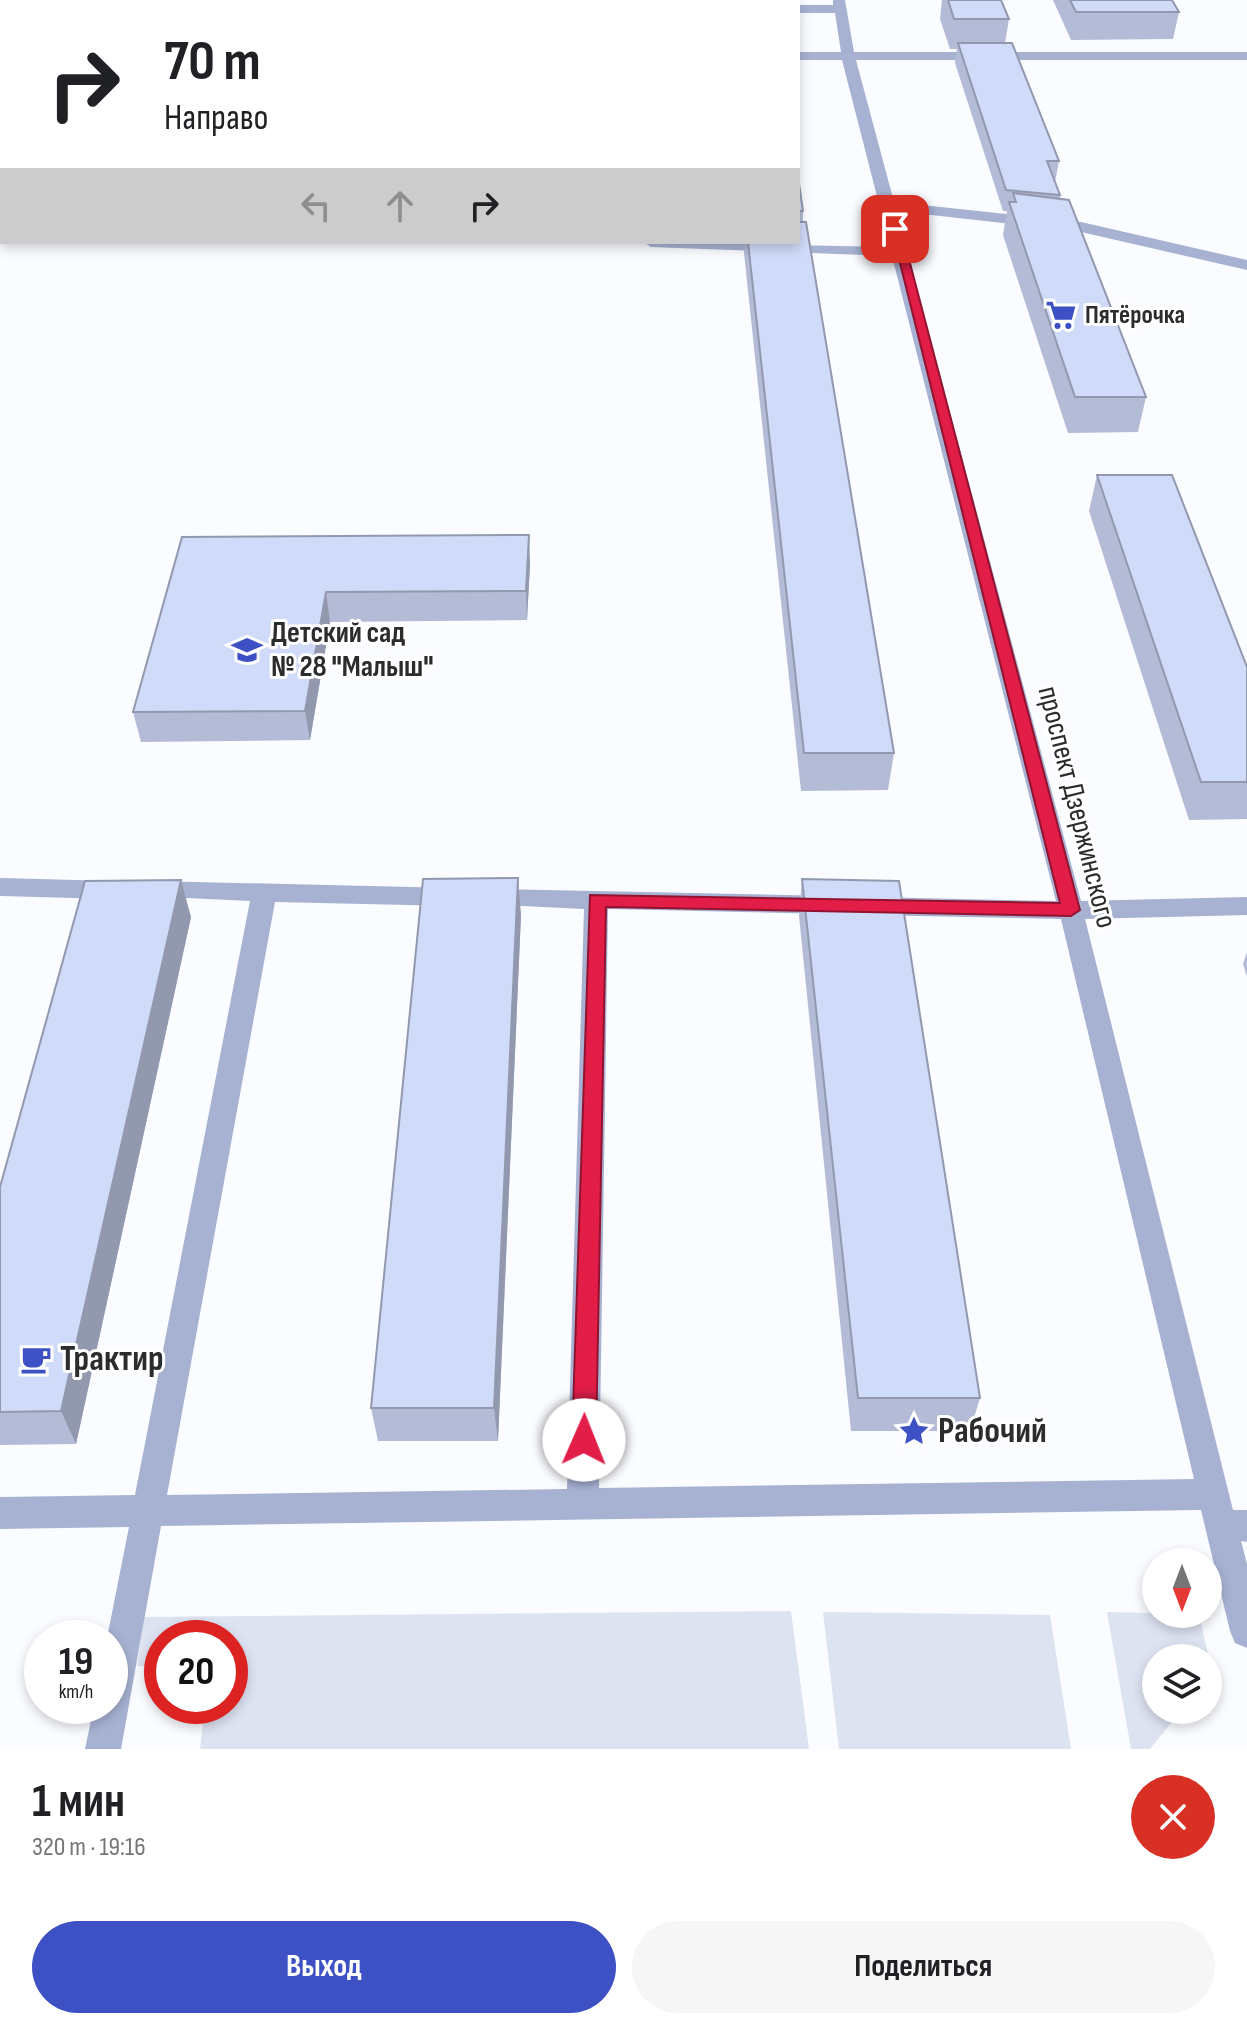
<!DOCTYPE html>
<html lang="ru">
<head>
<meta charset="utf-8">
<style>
	:root { --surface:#fff; --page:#f6f6f6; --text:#202124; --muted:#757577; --accent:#3d51c4 }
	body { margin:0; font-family:"Sofia Sans Condensed",sans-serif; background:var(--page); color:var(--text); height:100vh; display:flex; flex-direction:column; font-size:30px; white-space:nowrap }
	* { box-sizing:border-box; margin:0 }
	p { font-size:26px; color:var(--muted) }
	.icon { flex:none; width:44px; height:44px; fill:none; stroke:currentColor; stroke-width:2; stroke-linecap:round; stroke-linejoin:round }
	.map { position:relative; height:1749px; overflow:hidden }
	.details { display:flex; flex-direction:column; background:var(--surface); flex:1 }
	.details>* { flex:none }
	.top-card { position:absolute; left:0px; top:0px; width:800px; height:244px; box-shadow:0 4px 12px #0003; background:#fff; color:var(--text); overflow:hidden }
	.needle { width:52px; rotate:180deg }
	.controls { position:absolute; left:1142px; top:1548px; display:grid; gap:16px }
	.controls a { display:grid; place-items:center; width:80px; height:80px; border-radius:50%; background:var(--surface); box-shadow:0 4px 12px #0003; font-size:40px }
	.speed { position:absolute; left:24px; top:1620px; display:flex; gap:16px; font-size:40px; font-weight:700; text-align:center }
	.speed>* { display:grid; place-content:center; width:104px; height:104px; border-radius:50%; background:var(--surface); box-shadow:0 4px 12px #0003; line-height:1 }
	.speed small { font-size:20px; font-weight:400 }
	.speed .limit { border:12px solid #d22; background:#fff; color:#111 }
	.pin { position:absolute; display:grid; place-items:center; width:68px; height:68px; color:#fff; margin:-34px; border-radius:16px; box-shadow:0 4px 12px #0006 }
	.me { position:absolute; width:88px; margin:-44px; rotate:1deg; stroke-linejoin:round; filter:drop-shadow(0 0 6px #0008) }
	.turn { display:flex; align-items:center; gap:28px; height:168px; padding:0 32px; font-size:36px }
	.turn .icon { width:104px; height:104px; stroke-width:2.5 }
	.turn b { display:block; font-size:56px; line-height:68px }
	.lanes { display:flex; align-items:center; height:76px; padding:0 32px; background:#0003; justify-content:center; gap:40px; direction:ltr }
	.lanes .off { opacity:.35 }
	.round { display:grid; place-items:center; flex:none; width:84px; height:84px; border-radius:42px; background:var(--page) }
	.overview { display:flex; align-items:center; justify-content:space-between; height:136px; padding:0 32px }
	h1 { font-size:48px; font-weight:700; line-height:60px }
	.button { display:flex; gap:16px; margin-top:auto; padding:16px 32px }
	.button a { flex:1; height:92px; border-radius:48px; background:var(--accent); color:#fff; font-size:32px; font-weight:700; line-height:92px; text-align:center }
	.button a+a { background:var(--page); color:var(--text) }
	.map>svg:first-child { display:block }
	.green { fill:#dee3f2 }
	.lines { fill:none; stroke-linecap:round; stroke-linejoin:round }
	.minor { fill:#a7b2d3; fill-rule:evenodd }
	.wall { fill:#b3bbd6 }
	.shaded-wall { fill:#9299ae }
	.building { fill:#d0daf9; stroke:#9299ae; stroke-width:2 }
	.route { fill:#e11d48; stroke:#92132f; stroke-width:2 }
	.labels { text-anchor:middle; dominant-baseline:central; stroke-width:6; stroke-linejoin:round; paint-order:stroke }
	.far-poi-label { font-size:26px; font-weight:bold; fill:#2b2c2d; stroke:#fff; text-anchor:start }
	.poi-label { font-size:30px; font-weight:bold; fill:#2b2c2d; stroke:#fff; text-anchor:start }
	.street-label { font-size:30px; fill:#2b2c2d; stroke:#fff }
	.near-poi-label { font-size:36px; font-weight:bold; fill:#2b2c2d; stroke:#fff; text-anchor:start }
</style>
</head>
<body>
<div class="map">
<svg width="1247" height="1749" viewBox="0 0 1247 1749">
	<rect width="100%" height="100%" fill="#fafcff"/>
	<!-- green -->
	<path class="green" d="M 791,1611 L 809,1749 L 200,1749 L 205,1706 L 230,1706 L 230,1638 L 162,1638 L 162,1666 L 137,1666 L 144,1617 Z
		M 823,1612 L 1050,1615 L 1071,1749 L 839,1749 Z
		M 1107,1612 L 1199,1614 L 1212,1673 L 1208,1678 L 1208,1658 L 1156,1658 L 1156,1710 L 1182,1710 L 1150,1749 L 1131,1749 Z"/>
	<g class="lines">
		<!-- minor -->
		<path class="minor" d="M 833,0 L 845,0 L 854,52 L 1247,52 L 1247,60 L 856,60 L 894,202 L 1081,222 L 1247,260 L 1247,270 L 1081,232 L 896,211 L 1081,901 L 1247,897 L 1247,915 L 1085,919 L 1233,1510 L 1247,1510 L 1247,1542 L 1241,1541 L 1247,1564 L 1247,1648 L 1235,1643 L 1230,1631 L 1201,1510 L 161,1526 L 121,1749 L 85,1749 L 94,1706 L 110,1706 L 110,1638 L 107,1638 L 129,1527 L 0,1529 L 0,1497 L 135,1495 L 250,901 L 145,896 L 142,890 L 145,884 L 154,881 L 453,888 L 462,891 L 465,897 L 462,903 L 453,906 L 275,902 L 167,1495 L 567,1489 L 584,909 L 481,904 L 478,898 L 481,892 L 490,889 L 833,896 L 842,899 L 845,905 L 842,911 L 833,914 L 608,909 L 599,1488 L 1194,1479 L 1061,919 L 869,915 L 860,912 L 857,906 L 860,900 L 869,897 L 1056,901 L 892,256 L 651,247 L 643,242 L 890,247 L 842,60 L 798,60 L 798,52 L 841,52 L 835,13 L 798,13 L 798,5 L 833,5 Z
			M 0,878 L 113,881 L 122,884 L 125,890 L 122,896 L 113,899 L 0,896 Z"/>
	</g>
	<!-- wall -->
	<path class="wall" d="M 942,0 L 1001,0 L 1009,19 L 1005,43 L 1059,161 L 1055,182 L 1060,195 L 1060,199 L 1146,397 L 1138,432 L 1068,433 L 1003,235 L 1007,211 L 1003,211 L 955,63 L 957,49 L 950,49 L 940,19 Z
		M 1053,0 L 1172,0 L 1179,12 L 1173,39 L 1071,40 Z
		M 798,177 L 803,211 L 803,222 L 894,753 L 888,790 L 801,791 L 744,253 L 745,242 L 798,242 Z
		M 1097,475 L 1247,667 L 1247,819 L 1189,820 L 1089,511 Z
		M 182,537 L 530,564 L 527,620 L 330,622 L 310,740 L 141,742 L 133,712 Z
		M 802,879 L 980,1398 L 970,1431 L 851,1431 L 799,916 Z
		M 521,915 L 498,1441 L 378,1441 L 371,1408 Z
		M 191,917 L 76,1444 L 0,1445 L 0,1187 Z
		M 1247,952 L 1247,977 L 1243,964 Z"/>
	<!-- shaded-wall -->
	<path class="shaded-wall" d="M 529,535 L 530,564 L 527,620 L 526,591 Z
		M 326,592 L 330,622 L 310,740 L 305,711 Z
		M 518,878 L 521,915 L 498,1441 L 494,1408 Z
		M 181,880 L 191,917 L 76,1444 L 61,1411 Z"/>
	<!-- building -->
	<path class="building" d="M 160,0 L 204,0 L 204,2 L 159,2 Z
		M 329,0 L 380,0 L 380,2 L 329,2 Z
		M 506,0 L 557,0 L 557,2 L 506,2 Z
		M 595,0 L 770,0 L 770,2 L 595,2 Z
		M 948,0 L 1001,0 L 1009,19 L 954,19 Z
		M 1070,0 L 1172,0 L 1179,12 L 1076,12 Z
		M 958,43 L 1012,43 L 1059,161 L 1047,161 L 1060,195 L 1006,190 Z
		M 798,177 L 803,211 L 798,211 Z
		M 1013,193 L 1069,200 L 1146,397 L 1075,397 L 1009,202 L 1016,202 Z
		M 798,222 L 806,222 L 894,753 L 804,753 L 748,242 L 798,242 Z
		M 1097,475 L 1172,475 L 1247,667 L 1247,782 L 1201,782 Z
		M 529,535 L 526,591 L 326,592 L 305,711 L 133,712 L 182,537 Z
		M 518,878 L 494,1408 L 371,1408 L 423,879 Z
		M 802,879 L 899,881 L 980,1398 L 858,1398 Z
		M 181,880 L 61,1411 L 0,1412 L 0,1187 L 85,881 Z"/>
	<!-- route -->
	<path class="route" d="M 891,227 L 901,229 L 1080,910 L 1071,916 L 606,907 L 596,1440 L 592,1448 L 584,1452 L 576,1448 L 572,1440 L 590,895 L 1060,903 Z"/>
	<!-- icons -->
	<defs>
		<g id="supermarket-bare" transform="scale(2.4)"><path d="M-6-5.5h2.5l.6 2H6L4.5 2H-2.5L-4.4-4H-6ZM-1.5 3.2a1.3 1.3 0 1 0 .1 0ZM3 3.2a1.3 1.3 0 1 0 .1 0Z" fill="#3d51c4" stroke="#fff" stroke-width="2.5" paint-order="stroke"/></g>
		<g id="school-bare" transform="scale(2.4)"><path d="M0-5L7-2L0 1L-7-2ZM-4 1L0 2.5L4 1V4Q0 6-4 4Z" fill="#3d51c4" stroke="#fff" stroke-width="2.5" paint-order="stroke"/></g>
		<g id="cafe-bare" transform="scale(2.4)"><path d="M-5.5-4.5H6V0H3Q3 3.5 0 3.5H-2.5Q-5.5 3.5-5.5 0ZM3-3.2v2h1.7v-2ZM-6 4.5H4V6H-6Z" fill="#3d51c4" stroke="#fff" stroke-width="2.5" paint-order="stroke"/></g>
		<g id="sight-bare" transform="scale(2.4)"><path d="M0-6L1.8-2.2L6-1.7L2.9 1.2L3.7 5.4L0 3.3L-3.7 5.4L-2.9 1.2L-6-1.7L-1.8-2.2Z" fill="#3d51c4" stroke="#fff" stroke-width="2.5" paint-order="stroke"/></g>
	</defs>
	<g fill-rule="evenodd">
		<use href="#supermarket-bare" x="1061" y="315"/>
		<use href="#school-bare" x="247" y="650"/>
		<use href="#cafe-bare" x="36" y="1359"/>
		<use href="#sight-bare" x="914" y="1431"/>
	</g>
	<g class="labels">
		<!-- far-poi labels -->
		<g class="far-poi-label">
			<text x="1085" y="315">Пятёрочка</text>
		</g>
		<!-- poi labels -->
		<g class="poi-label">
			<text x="271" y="633">Детский сад<tspan x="271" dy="34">№ 28 "Малыш"</tspan></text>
		</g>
		<!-- street labels -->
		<g class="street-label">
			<text transform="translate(1077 807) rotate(76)">проспект Дзержинского</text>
		</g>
		<!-- near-poi labels -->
		<g class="near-poi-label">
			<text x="60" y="1359">Трактир</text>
			<text x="938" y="1431">Рабочий</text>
		</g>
	</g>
</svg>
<div class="controls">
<a><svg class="needle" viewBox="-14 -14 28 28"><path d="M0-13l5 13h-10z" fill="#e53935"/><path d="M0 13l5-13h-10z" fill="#757577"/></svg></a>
<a><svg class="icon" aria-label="layers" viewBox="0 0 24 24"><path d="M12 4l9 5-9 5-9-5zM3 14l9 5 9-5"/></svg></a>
</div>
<div class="speed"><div>19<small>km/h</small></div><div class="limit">20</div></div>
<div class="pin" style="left:895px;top:229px;background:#d93025"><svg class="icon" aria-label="arrive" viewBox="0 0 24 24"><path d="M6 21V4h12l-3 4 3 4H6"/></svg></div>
<svg class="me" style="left:584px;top:1440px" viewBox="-20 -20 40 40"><circle r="19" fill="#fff"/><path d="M0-13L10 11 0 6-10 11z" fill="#e11d48"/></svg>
<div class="top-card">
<div class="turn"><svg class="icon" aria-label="right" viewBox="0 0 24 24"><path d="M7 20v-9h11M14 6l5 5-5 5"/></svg><div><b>70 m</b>Направо</div></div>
<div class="lanes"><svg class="icon off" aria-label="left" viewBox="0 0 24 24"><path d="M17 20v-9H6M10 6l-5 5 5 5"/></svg><svg class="icon off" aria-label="ahead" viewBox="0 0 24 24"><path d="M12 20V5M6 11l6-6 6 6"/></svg><svg class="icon" aria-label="right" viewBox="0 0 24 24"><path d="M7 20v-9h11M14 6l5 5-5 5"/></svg></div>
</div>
</div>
<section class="details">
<div class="overview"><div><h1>1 мин</h1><p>320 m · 19:16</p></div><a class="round" style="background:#d93025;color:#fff"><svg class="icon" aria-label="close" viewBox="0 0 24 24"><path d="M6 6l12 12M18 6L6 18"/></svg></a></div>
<div class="button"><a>Выход</a><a>Поделиться</a></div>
</section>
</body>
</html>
